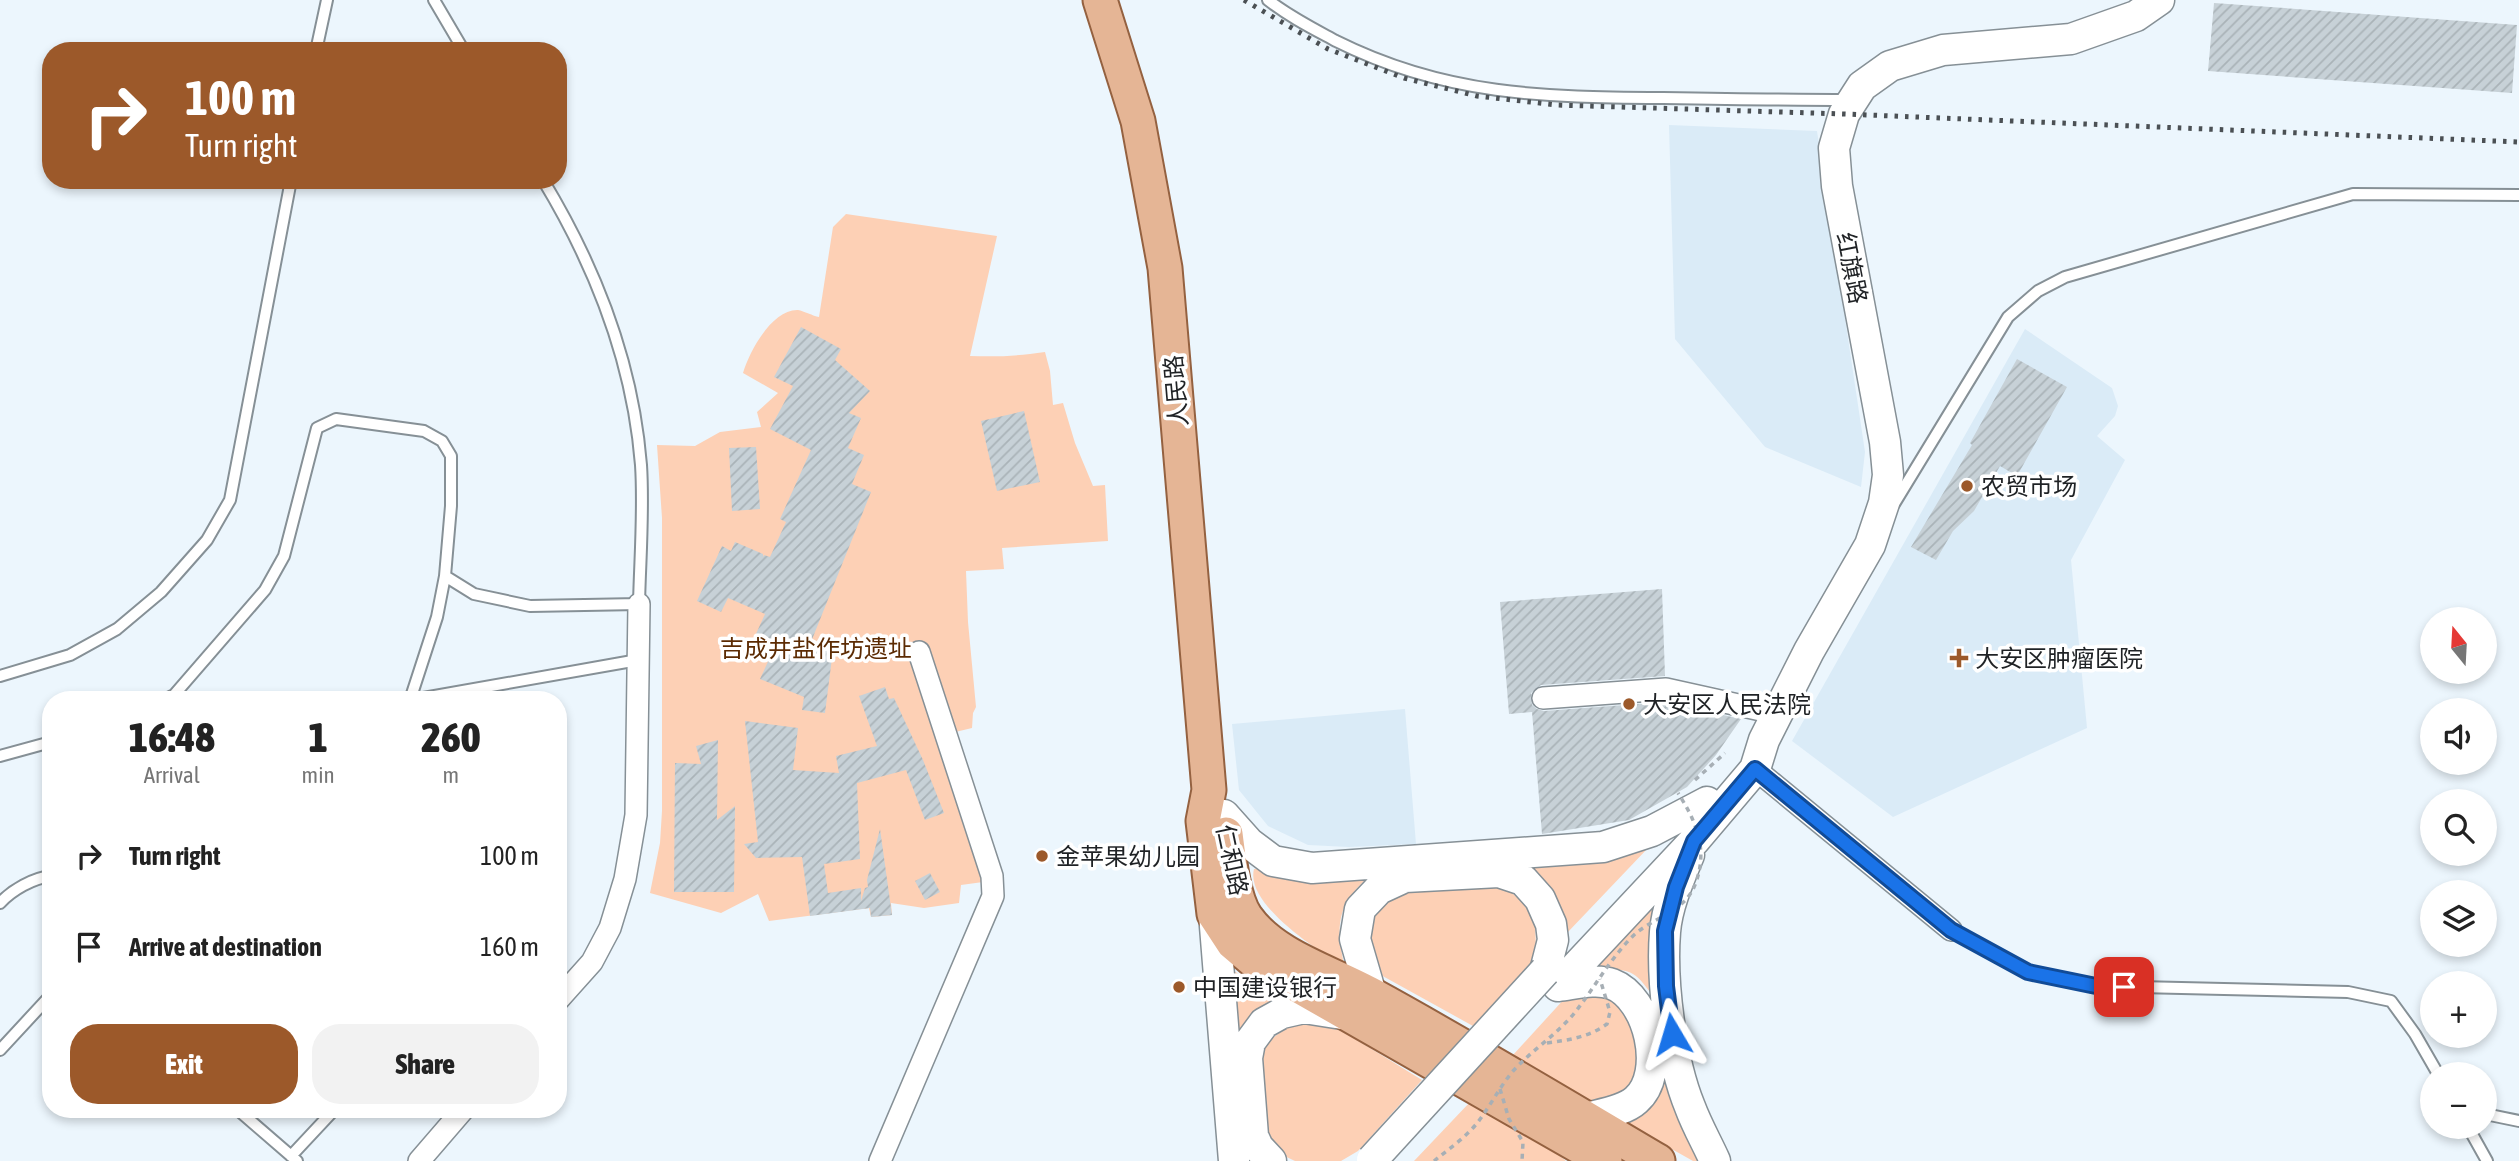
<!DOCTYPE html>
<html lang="en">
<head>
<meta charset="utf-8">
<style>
	:root { --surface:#fff; --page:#f2f2f2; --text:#222; --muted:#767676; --accent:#9c592a }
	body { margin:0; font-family:"Asap Condensed","Noto Sans SC",sans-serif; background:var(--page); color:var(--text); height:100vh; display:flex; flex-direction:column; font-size:26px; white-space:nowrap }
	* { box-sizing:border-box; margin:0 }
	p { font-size:23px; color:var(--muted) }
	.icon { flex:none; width:38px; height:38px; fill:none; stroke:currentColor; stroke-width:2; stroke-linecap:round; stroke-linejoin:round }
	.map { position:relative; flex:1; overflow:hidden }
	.sheet { position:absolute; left:42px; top:691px; width:525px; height:427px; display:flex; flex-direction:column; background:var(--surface); border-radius:28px; box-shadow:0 4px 10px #0003 }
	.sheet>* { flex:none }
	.hud { position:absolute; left:42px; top:42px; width:525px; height:147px; border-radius:28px; box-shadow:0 4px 10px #0003; background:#9c592a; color:#fff; overflow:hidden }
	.needle { width:46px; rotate:342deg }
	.fabs { position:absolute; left:2420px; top:607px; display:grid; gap:14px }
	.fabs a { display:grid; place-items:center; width:77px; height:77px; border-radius:50%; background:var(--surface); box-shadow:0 4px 10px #0003; font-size:35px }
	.pin { position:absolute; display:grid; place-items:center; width:60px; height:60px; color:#fff; margin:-30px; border-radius:14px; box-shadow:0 4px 10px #0006 }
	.me { position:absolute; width:77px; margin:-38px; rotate:353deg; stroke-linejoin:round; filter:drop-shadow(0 0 5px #0008) }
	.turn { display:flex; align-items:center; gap:24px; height:147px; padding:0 28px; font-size:32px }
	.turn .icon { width:91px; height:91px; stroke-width:2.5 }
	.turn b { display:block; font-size:49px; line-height:60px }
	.eta { display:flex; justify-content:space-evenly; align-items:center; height:119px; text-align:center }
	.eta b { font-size:42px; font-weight:800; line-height:49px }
	.button { display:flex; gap:14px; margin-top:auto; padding:14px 28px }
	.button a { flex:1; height:80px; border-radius:28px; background:var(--accent); color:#fff; font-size:28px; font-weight:800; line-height:80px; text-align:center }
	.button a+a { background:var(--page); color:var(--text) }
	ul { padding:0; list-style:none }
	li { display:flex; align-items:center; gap:21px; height:91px; padding:0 28px }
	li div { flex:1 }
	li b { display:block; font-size:26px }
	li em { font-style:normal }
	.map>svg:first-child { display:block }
	.built { fill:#daebf7 }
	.park { fill:#fdd0b5 }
	.building { fill:url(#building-hatch) }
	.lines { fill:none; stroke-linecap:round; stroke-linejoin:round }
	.lane-casing { stroke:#869096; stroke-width:14 }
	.street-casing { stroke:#869096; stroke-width:24 }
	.secondary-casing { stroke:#869096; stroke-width:33 }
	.primary-casing { stroke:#946140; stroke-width:37 }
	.path { stroke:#a7afb5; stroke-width:3.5; stroke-dasharray:5 5; stroke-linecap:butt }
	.lane { stroke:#fff; stroke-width:10 }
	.street { stroke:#fff; stroke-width:21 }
	.secondary { stroke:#fff; stroke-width:30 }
	.primary { stroke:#e5b595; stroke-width:33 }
	.rail { stroke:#4b5054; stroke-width:5; stroke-dasharray:3.5 7; stroke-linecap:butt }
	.secondary-bridge-casing { stroke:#869096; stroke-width:33; stroke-linecap:butt }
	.path-bridge { stroke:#a7afb5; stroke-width:3.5; stroke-dasharray:5 5; stroke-linecap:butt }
	.secondary-bridge { stroke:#fff; stroke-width:30 }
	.route-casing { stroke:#114b97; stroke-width:18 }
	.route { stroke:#1a73e8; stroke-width:12 }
	.poi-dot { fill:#9c592a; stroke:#fff; stroke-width:2.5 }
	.labels { text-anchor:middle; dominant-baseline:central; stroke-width:7; stroke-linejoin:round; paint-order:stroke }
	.street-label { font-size:24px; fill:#1f2225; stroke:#fff }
	.poi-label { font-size:24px; fill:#1f2225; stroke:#fff; text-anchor:start }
	.park-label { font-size:24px; fill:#5c2b03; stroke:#fff }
</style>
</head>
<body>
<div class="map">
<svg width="2519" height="1161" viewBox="0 0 2519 1161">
	<defs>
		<pattern id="building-hatch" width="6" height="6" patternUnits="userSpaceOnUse" patternTransform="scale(1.75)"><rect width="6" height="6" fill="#c7d1d7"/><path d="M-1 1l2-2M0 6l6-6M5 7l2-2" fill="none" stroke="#aab3b8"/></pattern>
	</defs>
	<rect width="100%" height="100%" fill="#ecf6fd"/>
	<!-- built -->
	<path class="built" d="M 1669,125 L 1817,131 L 1865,452 L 1861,487 L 1765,447 L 1675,339 Z
		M 2025,329 L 2112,388 L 2118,406 L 2115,416 L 2097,436 L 2125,460 L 2071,560 L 2087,728 L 1893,817 L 1792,741 Z
		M 1405,709 L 1416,844 L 1349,847 L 1308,845 L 1268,826 L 1239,790 L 1232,724 Z"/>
	<!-- park -->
	<path class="park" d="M 846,214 L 997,236 L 970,356 C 998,357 1018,356 1045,352 L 1050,371 L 1053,405 L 1063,403 L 1075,443 L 1093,486 L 1105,485 L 1108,541 L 1002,548 L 1004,569 L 966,571 L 968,622 L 976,707 L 973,713 L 972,728 L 947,734 L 983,882 L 961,885 L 959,903 L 924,908 L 891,903 L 892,915 L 871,917 L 869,908 L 769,921 L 758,894 L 721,913 L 650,893 L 660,843 L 662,811 L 662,518 L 657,445 L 695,446 L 720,432 L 761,427 L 757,412 L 778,393 L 743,373 C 749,352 772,309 798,310 C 804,311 813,316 819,317 L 833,227 Z
		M 1648,848 L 1567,933 L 1516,864 L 1600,858 Z
		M 1267,868 L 1376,871 C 1338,901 1334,922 1345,968 C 1320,951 1245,905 1254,869 Z
		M 1491,885 L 1512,893 L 1526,905 L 1535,924 L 1536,946 L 1531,966 L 1473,1026 L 1379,974 C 1343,878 1425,887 1491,885 Z
		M 1659,899 L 1654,998 C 1633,967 1630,970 1594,969 Z
		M 1230,968 L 1279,1002 C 1256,1012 1249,1016 1236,1038 Z
		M 1603,991 L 1629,1007 L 1642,1063 L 1625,1095 L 1590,1102 L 1513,1055 L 1566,997 Z
		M 1306,1021 L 1331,1024 L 1422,1080 L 1358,1151 L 1341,1161 L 1295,1161 L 1276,1152 L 1263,1126 L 1259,1056 L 1270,1040 L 1287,1027 Z
		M 1664,1066 L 1702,1161 L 1693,1161 L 1622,1121 Z
		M 1471,1101 L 1558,1154 L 1566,1161 L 1414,1161 Z"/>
	<!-- building -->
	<path class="building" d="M 2214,3 L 2517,25 L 2512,93 L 2208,71 Z
		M 801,327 L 841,349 L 835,360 L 870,391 L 849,413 L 861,418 L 848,448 L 864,455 L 852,484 L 871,492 L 809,647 L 833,650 L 825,713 L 802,710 L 804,697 L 760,679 L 771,655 L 750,647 L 765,614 L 728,598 L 721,612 L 697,601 L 722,546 L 731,551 L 735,542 L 763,554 L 763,557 L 764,555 L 770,557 L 786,522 L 780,519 L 811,450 L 770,429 L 793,386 L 774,377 Z
		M 2017,359 L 2067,387 L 2017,476 L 2000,466 L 1974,511 L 1953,531 L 1936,560 L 1911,547 L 1972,445 L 1970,443 Z
		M 1024,411 L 1040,482 L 997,491 L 981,421 Z
		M 756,447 L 760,509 L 732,511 L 729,448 Z
		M 1662,589 L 1665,676 L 1541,685 L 1531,693 L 1532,705 L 1537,709 L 1544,711 L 1665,702 L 1741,719 L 1716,755 L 1687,787 L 1629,820 L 1542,834 L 1532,712 L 1509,714 L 1500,602 Z
		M 885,687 L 889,699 L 894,698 L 923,760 L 944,813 L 925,820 L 906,770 L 857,783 L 860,859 L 824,864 L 828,893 L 861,888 L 861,901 L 865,888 L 868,887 L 867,880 L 880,829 L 892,915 L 871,917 L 870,908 L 810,916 L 802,857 L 756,858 L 744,844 L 758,842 L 745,721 L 798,728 L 793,770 L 839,773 L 836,756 L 877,746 L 859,696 Z
		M 718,740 L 717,820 L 735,806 L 734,892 L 674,892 L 675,763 L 701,764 L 696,746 Z
		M 930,873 L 940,892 L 925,900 L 915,881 Z"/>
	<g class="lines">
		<!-- lane casing -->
		<g class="lane-casing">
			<path id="lane" d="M 434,0 L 464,51
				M 1268,0 C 1290,17 1312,28 1336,41 C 1446,96 1544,97 1663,98 C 1725,99 1788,100 1850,100
				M 316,51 L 327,0
				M 1894,504 L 2008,317 L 2038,291 L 2065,277 L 2353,194 L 2519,195
				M 445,576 L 474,594 L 530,606 L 639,604 C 640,559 644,510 641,465 C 633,364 595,266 543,180
				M 0,676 L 70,655 L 117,629 L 161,592 L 207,540 L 230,500 L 291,180
				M 164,700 L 174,695 L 265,590 L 284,556 L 317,428 L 336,419 L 424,431 L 442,441 L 451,456 L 451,506 L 445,576 L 437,617 L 410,700
				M 412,700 L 638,660
				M 0,756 L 51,742
				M 0,903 C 12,890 33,878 51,876
				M 1951,930 L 2028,972 L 2096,986 L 2348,992 L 2391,1001 L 2415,1034 L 2438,1074
				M 0,1050 L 51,995
				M 238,1110 L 297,1161
				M 2485,1114 L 2519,1121
				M 2468,1127 L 2487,1161
				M 291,1156 L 334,1110"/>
		</g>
		<!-- street casing -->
		<g class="street-casing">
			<path id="street" d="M 1543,698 L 1666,689 L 1779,714
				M 1755,769 L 1951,930
				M 558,1000 L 592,962 L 610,928 L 625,879 L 636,815 L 639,604
				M 419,1161 L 463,1110
				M 880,1161 L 993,896 L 992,876 L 919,652"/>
		</g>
		<!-- secondary casing -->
		<g class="secondary-casing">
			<path id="secondary" d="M 1224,815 L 1249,843 L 1273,861 L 1312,868 L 1603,847 L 1652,831 L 1707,802
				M 1689,855 C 1679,879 1667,906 1665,932 C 1661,982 1671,1061 1690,1107 C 1697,1126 1707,1143 1715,1161
				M 1214,914 L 1234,1161
				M 1558,986 L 1694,841 L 1755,769 L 1764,740 L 1809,651 L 1870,545 L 1884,503 L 1888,475 L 1885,442 L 1837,186 L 1834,148 L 1844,114 L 1862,86 L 1890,66 L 1943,50 L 2071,39 L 2136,16 L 2159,0
				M 1558,986 C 1575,984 1596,978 1612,984 C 1649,998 1667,1073 1636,1100 C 1624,1111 1601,1114 1586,1118
				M 1371,994 L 1355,939 L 1360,909 L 1379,889 L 1405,877 L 1499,872 L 1523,880 L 1540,899 L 1551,924 L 1553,940 L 1545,971
				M 1271,1161 L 1258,1147 L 1253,1136 L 1247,1058 L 1250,1042 L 1264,1023 L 1282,1013 L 1304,1008 L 1342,1014"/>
		</g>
		<!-- primary casing -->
		<g class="primary-casing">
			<path id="primary" d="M 1100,0 L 1138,121 L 1165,268 L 1209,790 L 1203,821 L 1214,914 L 1233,943 L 1253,960 L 1605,1161
				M 1226,834 C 1229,857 1233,898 1246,917 C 1274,957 1331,972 1372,995 C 1469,1048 1563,1105 1658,1161"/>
		</g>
		<!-- path -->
		<path class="path" d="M 1695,780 L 1725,753"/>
		<!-- lane -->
		<use href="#lane" class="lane"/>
		<!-- street -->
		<use href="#street" class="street"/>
		<!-- secondary -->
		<use href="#secondary" class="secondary"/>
		<!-- primary -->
		<use href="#primary" class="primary"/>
		<!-- rail -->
		<path class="rail" d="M 1244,0 L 1328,49 L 1404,78 L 1477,96 L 1557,105 L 1844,114 L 2519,142"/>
		<!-- secondary-bridge casing -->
		<g class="secondary-bridge-casing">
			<path id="secondary-bridge" d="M 1372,1160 L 1545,971"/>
		</g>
		<!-- path-bridge -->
		<path class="path-bridge" d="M 1547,1043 C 1569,1040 1589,1037 1607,1024 L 1610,1012 L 1600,979
			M 1500,1089 L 1509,1119 L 1523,1142 L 1522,1161
			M 1434,1161 C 1449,1149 1466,1137 1478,1122 C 1491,1105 1500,1086 1514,1070 C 1533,1049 1558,1034 1576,1011 C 1594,988 1609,961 1630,939 C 1651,916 1685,915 1696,882 C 1708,849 1696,821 1678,793"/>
		<!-- secondary-bridge -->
		<use href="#secondary-bridge" class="secondary-bridge"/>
	</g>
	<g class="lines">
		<!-- route casing -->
		<g class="route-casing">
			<path id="route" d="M 1672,1034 L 1666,986 L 1665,931 L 1676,887 L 1694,841 L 1755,769 L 1951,930 L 2028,972 L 2096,986 L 2124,987"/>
		</g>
		<!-- route -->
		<use href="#route" class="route"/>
	</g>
	<!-- markers -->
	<g class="poi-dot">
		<circle cx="1967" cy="486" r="7"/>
		<path d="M1955.5 647.5h7v7h7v7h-7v7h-7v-7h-7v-7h7z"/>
		<circle cx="1629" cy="704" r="7"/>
		<circle cx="1042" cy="856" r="7"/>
		<circle cx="1179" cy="987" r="7"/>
	</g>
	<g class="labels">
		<!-- street labels -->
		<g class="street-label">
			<text transform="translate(1852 268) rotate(79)">红旗路</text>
			<text transform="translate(1176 391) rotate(-95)">人民路</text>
			<text transform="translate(1232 860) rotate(78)">仁和路</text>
		</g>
		<!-- poi labels -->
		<g class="poi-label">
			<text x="1981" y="486">农贸市场</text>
			<text x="1975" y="658">大安区肿瘤医院</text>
			<text x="1643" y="704">大安区人民法院</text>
			<text x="1056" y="856">金苹果幼儿园</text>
			<text x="1193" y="987">中国建设银行</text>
		</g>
		<!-- park labels -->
		<g class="park-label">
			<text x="816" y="648">吉成井盐作坊遗址</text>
		</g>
	</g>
</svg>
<div class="fabs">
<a><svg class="needle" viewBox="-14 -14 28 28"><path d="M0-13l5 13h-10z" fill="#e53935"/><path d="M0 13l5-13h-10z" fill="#767676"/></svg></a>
<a><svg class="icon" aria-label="sound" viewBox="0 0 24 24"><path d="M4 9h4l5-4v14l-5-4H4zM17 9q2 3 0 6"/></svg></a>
<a><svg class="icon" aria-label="search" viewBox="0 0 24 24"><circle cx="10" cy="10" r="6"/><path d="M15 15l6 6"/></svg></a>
<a><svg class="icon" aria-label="layers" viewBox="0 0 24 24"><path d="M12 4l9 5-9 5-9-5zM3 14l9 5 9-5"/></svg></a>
<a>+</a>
<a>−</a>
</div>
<div class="pin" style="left:2124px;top:987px;background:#d93025"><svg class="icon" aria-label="arrive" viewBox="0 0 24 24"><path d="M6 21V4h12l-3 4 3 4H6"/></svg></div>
<svg class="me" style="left:1672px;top:1034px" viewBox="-20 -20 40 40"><path d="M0-17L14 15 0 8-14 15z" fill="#1a73e8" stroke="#fff" stroke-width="4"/></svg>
<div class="hud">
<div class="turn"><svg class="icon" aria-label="right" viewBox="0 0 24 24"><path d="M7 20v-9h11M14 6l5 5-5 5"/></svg><div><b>100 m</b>Turn right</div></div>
</div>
<section class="sheet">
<div class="eta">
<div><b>16:48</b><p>Arrival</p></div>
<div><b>1</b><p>min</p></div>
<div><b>260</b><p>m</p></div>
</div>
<ul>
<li><svg class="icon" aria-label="right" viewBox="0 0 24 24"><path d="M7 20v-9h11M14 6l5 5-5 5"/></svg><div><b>Turn right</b></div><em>100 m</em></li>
<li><svg class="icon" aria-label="arrive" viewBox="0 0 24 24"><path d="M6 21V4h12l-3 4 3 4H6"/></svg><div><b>Arrive at destination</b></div><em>160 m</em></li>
</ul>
<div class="button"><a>Exit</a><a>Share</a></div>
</section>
</div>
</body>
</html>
